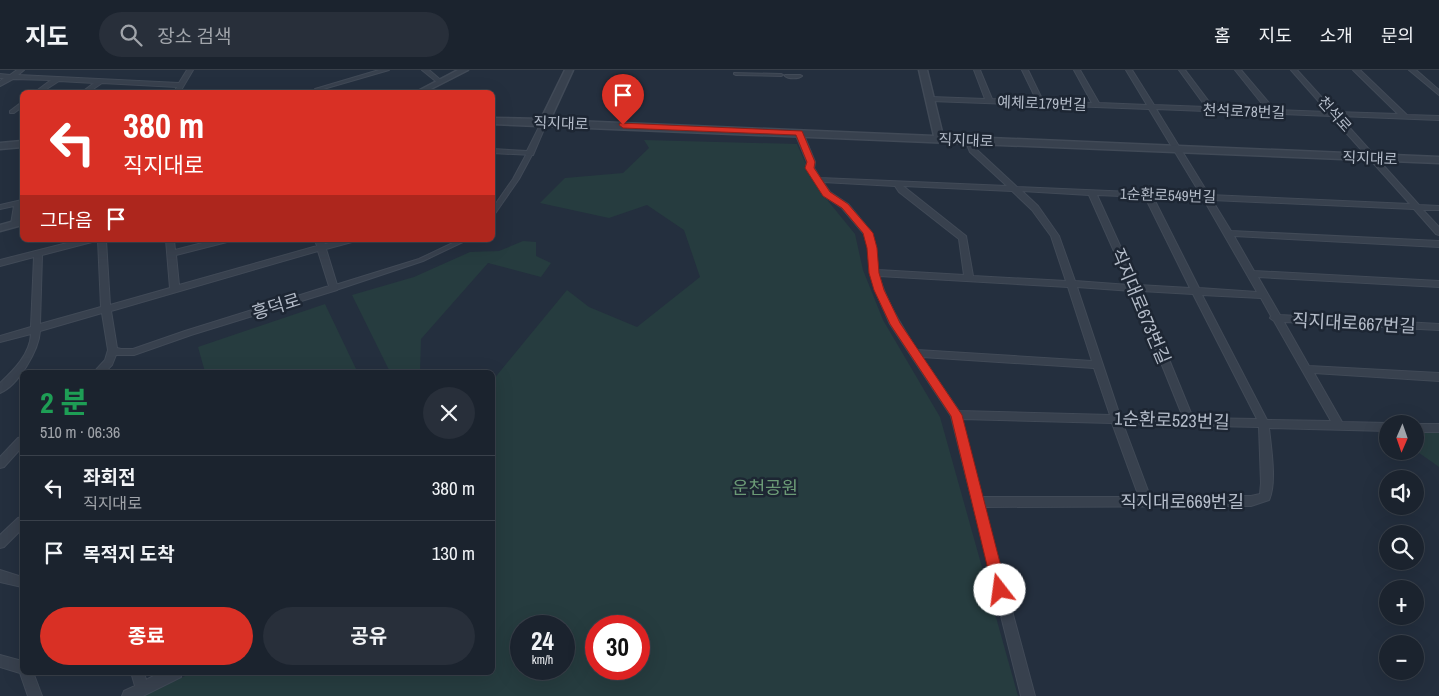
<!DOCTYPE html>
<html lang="ko">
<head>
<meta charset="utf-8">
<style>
	:root { --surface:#1b232e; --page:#282f3a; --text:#f1f3f6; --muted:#a0a4aa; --line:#39404a; --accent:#d93025 }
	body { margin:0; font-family:"Archivo Narrow","Noto Sans KR",sans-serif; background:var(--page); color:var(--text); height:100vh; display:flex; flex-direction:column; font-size:19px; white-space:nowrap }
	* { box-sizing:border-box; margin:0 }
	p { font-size:16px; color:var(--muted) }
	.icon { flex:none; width:28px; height:28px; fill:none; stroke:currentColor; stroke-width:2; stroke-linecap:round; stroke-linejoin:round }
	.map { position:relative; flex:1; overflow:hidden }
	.details { position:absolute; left:20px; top:300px; width:475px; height:305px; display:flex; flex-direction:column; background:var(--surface); border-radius:8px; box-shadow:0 5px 20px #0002,0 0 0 1px var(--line) }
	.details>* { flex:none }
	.top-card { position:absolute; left:20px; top:20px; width:475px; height:152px; border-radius:8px; box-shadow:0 5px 20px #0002,0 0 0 1px var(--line); background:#d93025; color:#fff; overflow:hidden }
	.needle { width:32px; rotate:182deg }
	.fabs { position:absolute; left:1379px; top:345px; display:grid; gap:10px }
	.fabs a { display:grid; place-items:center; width:45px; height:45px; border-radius:50%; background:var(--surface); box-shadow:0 5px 20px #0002,0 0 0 1px var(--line); font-size:25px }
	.speed { position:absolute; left:510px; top:545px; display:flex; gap:10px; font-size:25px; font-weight:700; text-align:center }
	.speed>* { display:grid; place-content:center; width:65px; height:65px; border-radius:50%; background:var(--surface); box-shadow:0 5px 20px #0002,0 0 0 1px var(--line); line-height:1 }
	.speed small { font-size:12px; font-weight:400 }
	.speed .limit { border:8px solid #d22; background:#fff; color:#111 }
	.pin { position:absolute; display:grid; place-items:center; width:42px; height:42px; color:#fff; margin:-51px -21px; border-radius:50% 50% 50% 0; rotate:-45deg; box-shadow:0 0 5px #0007 }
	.pin .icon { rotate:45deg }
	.me { position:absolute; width:55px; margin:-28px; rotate:345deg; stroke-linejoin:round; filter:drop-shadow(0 0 4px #0008) }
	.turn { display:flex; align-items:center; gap:18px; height:105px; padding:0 20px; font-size:22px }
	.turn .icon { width:65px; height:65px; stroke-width:2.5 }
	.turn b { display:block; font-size:35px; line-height:42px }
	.then { display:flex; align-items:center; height:48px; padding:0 20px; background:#0003; gap:10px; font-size:19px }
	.round { display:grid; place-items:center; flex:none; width:52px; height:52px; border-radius:26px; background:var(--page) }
	.head { display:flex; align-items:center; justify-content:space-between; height:85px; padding:0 20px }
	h1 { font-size:30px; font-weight:700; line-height:38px; color:#1e9e55 }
	.primary-button { display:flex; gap:10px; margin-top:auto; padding:10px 20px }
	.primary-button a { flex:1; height:58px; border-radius:30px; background:var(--accent); color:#fff; font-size:20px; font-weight:700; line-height:58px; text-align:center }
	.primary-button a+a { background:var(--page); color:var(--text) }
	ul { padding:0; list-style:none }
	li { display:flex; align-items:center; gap:15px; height:65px; padding:0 20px; border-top:1px solid var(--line) }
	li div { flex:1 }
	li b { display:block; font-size:19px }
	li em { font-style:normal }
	header { display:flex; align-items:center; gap:30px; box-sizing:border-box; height:70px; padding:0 25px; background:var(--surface); border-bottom:1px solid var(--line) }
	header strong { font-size:24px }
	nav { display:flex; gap:28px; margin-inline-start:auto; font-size:18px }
	.search { width:350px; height:45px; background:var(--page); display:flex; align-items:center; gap:12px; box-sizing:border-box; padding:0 18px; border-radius:28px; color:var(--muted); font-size:19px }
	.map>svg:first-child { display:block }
	.green { fill:#263c3f; fill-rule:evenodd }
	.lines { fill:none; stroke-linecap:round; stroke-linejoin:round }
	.pedestrian-casing { stroke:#414a57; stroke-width:2 }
	.minor-casing { stroke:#414a57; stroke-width:2 }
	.tertiary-casing { stroke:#414a57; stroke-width:3 }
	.pedestrian { fill:#38414e; fill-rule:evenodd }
	.minor { fill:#38414e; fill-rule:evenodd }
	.tertiary { fill:#38414e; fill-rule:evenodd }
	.route { fill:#d93025; stroke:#8d1f18 }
	.labels { text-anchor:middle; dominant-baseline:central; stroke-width:5; stroke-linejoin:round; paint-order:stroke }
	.far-street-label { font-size:15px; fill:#b4bcc9; stroke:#1d2633 }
	.street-label { font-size:18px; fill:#b4bcc9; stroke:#1d2633 }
	.park-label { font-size:18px; fill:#6b9a76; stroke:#1d2633 }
</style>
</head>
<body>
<header>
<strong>지도</strong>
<div class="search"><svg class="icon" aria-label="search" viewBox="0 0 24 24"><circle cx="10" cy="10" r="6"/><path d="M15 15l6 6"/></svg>장소 검색</div>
<nav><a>홈</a><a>지도</a><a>소개</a><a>문의</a></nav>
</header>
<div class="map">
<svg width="1439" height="626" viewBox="0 0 1439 626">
	<rect width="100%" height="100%" fill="#242f3e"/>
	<!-- green -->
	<path class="green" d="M 644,70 L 797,74 L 809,101 L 824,126 L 855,164 L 863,200 L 883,250 L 940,347 L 1018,626 L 144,626 L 191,603 L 492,602 L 493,310 L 567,220 L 589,237 L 637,257 L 700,207 L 684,160 L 647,135 L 609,148 L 540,133 L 565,108 L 623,103 L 649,78 ZM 521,556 L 564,556 L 564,599 L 521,599 ZM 596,556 L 639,556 L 639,599 L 596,599 Z
		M 523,171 L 536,172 L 536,186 L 551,193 L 541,207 L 488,193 L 421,269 L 420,302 L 422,302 L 390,302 L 352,225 L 414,207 L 470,182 L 499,181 Z
		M 325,234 L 357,301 L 205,302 L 198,277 Z
		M 1415,362 L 1439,363 L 1439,397 L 1415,380 Z"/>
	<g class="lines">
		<!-- pedestrian casing -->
		<g class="pedestrian-casing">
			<path id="pedestrian" d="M 734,3 L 781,4 L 783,5 L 781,6 L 736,5 L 734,4 Z
				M 785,5 L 800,5 L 802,6 C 799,9 788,9 785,6 Z
				M 530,81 L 533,83 L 519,109 L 494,145 L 492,146 L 492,139 L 513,109 L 527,83 Z
				M 459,170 L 467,170 L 423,191 L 336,220 L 334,220 L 331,218 L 332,216 L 419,189 Z"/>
		</g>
		<!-- minor casing -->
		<g class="minor-casing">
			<path id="minor" d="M 17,0 L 24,0 L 18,5 L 179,13 L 187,0 L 193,0 L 180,22 L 174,22 L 177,17 L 102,13 L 89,22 L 82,22 L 94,13 L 59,11 L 42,22 L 35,22 L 51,10 L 13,9 L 0,16 L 0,11 L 4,8 L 0,8 L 0,4 L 10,5 Z
				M 379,0 L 389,0 L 320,20 L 315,19 Z
				M 422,0 L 429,0 L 443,12 L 438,13 Z
				M 974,0 L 980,0 L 992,29 L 1037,31 L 1022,0 L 1028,0 L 1043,31 L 1092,33 L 1074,0 L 1080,0 L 1099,33 L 1147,35 L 1126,0 L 1132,0 L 1154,35 L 1206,37 L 1179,0 L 1185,0 L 1213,37 L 1267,40 L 1235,0 L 1241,0 L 1275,40 L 1328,42 L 1291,0 L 1297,0 L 1335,42 L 1398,44 L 1353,0 L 1360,0 L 1407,45 L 1439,46 L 1439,50 L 1339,46 L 1419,135 L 1439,136 L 1439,140 L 1423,140 L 1439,157 L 1439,165 L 1436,164 L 1414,139 L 1212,130 L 1231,161 L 1439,171 L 1439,177 L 1234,166 L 1254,201 L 1439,211 L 1439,217 L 1258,207 L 1280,245 L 1439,254 L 1439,260 L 1284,252 L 1309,296 L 1439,303 L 1439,311 L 1314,303 L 1342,352 L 1388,353 L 1391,354 L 1388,354 L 1388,361 L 1269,358 C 1271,378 1277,413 1269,430 L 1251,436 L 984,437 L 1035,626 L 1021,626 L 951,346 L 890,254 L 875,220 L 870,203 L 868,178 L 864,164 L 842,138 L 824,126 L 806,98 L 807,92 L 795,63 L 799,61 L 803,63 L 815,92 L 814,98 L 820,108 L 1007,116 L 970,82 L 965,70 L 969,68 L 973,70 L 976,79 L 1017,117 L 1201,125 L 1149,39 L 931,31 L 928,29 L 931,27 L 985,29 ZM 1156,39 L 1331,46 L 1410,134 L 1209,125 ZM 823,112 L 895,116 L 899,122 L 959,169 L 964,205 L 878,200 L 876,178 L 872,163 L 848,134 L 830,122 ZM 903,116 L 1012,121 L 1032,140 L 1051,166 L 1066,211 L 973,206 L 966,166 ZM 1022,121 L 1089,125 L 1129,215 L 1075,211 L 1059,166 L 1038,136 ZM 1097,125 L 1145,127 L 1190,218 L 1138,215 ZM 1153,127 L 1204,130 L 1257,222 L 1199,218 ZM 879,206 L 1068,217 L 1092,291 L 917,280 C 902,256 887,233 879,206 ZM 1077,217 L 1132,221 L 1183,347 L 1120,346 ZM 1141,221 L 1193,224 L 1257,349 L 1193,348 ZM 1202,225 L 1261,228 L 1271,246 L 1270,248 L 1274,251 L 1331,351 L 1267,350 ZM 922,287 L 1094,298 L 1110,345 L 959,341 ZM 962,349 L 1112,353 L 1139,427 L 981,427 ZM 1123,354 L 1259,357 L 1261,413 L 1260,424 L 1251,426 L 1150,426 Z
				M 1409,0 L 1416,0 L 1439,20 L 1439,25 Z
				M 22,32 L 22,37 L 14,43 L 10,43 L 10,41 Z
				M 542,51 L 547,52 L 533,85 L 492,83 L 492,79 L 527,81 Z
				M 22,130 L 19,154 L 18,156 L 12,156 L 11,154 L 14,136 L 0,139 L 0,135 Z
				M 79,170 L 93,170 L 92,172 L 42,185 L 40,254 L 101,237 L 98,170 L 106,170 L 110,235 L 170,218 L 166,170 L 174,170 L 175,180 L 214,170 L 228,170 L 227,172 L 176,185 L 179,215 L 317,176 L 315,170 L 323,170 L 325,174 L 340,170 L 353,170 L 352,172 L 326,179 L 338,218 L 337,220 L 191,265 L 134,285 L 116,285 L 112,295 L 105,302 L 94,302 L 105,290 L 108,280 L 102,243 L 40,261 C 39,280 18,316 0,323 L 0,313 C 14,300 30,284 31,264 L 0,272 L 0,266 L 31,257 L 34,187 L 0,196 L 0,190 ZM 318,181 L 329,216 L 185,261 L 133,279 L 121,279 L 117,278 L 111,241 Z
				M 1415,354 L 1439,354 L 1439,362 L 1415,362 Z
				M 22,367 L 22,377 L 4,397 L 0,398 L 0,387 L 18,368 Z
				M 22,447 L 22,459 L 4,477 L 0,478 L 0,465 L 18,448 Z
				M 0,500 L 22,507 L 22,517 L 0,512 Z
				M 0,585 L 22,591 L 22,602 L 33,602 L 42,626 L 28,626 L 20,603 L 0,597 Z
				M 131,602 L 144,602 L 146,610 L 161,602 L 182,602 L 181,607 L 143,626 L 122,626 L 124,621 L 135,616 Z"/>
		</g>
		<!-- tertiary casing -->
		<g class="tertiary-casing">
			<path id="tertiary" d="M 458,0 L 468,0 L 425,22 L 416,22 Z
				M 565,0 L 573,0 L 550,50 L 934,66 L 919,0 L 927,0 L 943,66 L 1439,87 L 1439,93 L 492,54 L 492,48 L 541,49 Z
				M 22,71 L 22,77 L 0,79 L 0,73 Z
				M 22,149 L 22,155 L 0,161 L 0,155 Z"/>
		</g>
		<!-- pedestrian -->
		<use href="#pedestrian" class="pedestrian"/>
		<!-- minor -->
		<use href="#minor" class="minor"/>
		<!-- tertiary -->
		<use href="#tertiary" class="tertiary"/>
	</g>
	<!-- route -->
	<path class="route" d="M 620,53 L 802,61 L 815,92 L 814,98 L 830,122 L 848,134 L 873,163 L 877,178 L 879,203 L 884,220 L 900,253 L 962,345 L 1007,520 L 1005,525 L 1000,526 L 995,525 L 993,520 L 951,346 L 890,254 L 874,220 L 869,203 L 867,178 L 863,163 L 842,138 L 823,126 L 805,98 L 807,92 L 796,65 L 623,58 L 619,55 Z"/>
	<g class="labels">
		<!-- far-street labels -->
		<g class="far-street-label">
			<text transform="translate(1042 33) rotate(2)">예체로179번길</text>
			<text transform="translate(1244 41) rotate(2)">천석로78번길</text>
			<text transform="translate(1335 44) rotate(48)">천석로</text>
			<text transform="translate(561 53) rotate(2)">직지대로</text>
			<text transform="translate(966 70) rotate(2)">직지대로</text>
			<text transform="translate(1370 88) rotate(2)">직지대로</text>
			<text transform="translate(1168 125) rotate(2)">1순환로549번길</text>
		</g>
		<!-- street labels -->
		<g class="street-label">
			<text transform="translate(276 236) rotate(-17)">흥덕로</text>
			<text transform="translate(1141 236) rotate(67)">직지대로673번길</text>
			<text transform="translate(1354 253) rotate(3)">직지대로667번길</text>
			<text transform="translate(1172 350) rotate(2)">1순환로523번길</text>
			<text x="1182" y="431">직지대로669번길</text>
		</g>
		<!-- park labels -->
		<g class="park-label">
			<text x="765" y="417">운천공원</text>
		</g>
	</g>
</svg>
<div class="fabs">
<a><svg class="needle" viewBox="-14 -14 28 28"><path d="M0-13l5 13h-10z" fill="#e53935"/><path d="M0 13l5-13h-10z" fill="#a0a4aa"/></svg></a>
<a><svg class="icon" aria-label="sound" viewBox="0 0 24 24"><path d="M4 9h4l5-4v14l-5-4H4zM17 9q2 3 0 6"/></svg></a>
<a><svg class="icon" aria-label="search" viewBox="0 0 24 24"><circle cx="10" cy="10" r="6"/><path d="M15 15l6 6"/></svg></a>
<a>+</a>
<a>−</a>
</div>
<div class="speed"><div>24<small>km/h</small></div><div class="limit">30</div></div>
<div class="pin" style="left:623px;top:55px;background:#d93025"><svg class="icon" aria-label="arrive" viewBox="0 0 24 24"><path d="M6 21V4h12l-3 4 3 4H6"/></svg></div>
<svg class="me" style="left:1000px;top:520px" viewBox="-20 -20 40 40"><circle r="19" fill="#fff"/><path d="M0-13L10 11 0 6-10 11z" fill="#d93025"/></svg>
<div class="top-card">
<div class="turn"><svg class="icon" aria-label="left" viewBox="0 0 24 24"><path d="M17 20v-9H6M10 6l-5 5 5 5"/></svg><div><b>380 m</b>직지대로</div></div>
<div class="then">그다음<svg class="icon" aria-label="arrive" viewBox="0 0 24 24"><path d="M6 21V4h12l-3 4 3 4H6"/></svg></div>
</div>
<section class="details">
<div class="head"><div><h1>2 분</h1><p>510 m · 06:36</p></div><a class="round"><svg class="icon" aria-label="close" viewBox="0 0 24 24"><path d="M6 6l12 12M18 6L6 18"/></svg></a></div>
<ul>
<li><svg class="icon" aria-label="left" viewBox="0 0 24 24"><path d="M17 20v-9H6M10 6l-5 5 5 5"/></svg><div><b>좌회전</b><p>직지대로</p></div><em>380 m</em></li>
<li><svg class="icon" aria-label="arrive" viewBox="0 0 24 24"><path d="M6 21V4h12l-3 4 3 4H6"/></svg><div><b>목적지 도착</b></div><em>130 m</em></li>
</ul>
<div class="primary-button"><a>종료</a><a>공유</a></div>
</section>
</div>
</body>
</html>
